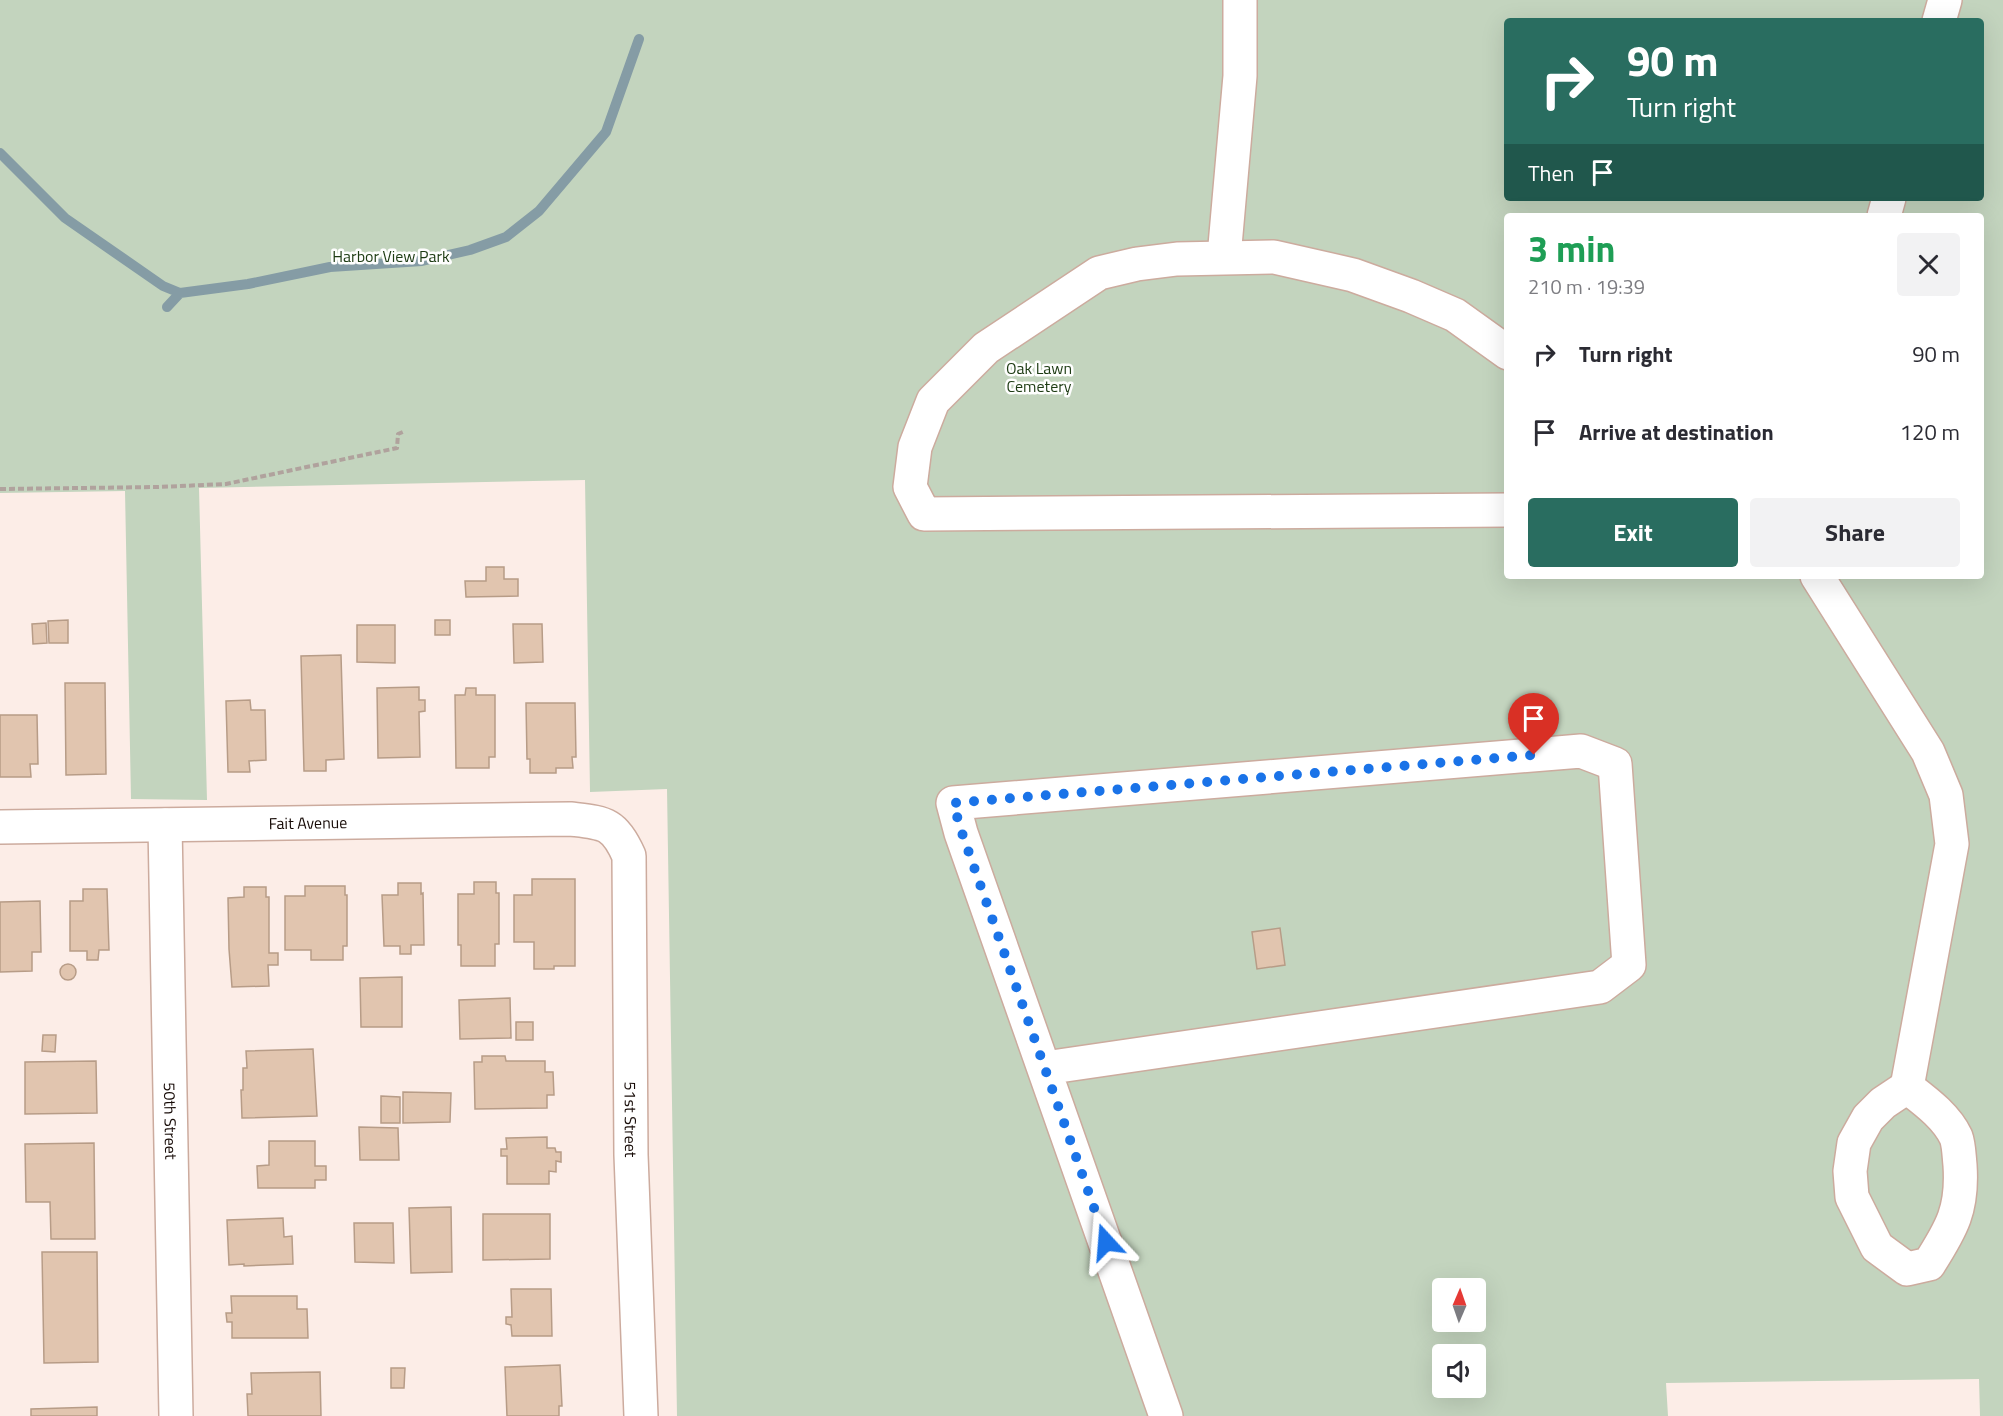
<!DOCTYPE html>
<html lang="en">
<head>
<meta charset="utf-8">
<style>
	:root { --surface:#fff; --page:#f2f2f3; --text:#2b2b33; --muted:#7c7c81; --accent:#296d60 }
	body { margin:0; font-family:"Titillium Web",sans-serif; background:var(--page); color:var(--text); height:100vh; display:flex; flex-direction:column; font-size:22px; white-space:nowrap }
	* { box-sizing:border-box; margin:0 }
	p { font-size:20px; color:var(--muted) }
	.icon { flex:none; width:33px; height:33px; fill:none; stroke:currentColor; stroke-width:2; stroke-linecap:round; stroke-linejoin:round }
	.map { position:relative; flex:1; overflow:hidden }
	.details { position:absolute; left:1504px; top:213px; width:480px; height:366px; display:flex; flex-direction:column; background:var(--surface); border-radius:6px; box-shadow:0 6px 24px #0002 }
	.details>* { flex:none }
	.banner { position:absolute; left:1504px; top:18px; width:480px; height:183px; border-radius:6px; box-shadow:0 6px 24px #0002; background:#296d60; color:#fff; overflow:hidden }
	.needle { width:39px; rotate:2deg }
	.fabs { position:absolute; left:1432px; top:1278px; display:grid; gap:12px }
	.fabs a { display:grid; place-items:center; width:54px; height:54px; border-radius:6px; background:var(--surface); box-shadow:0 6px 24px #0002; font-size:30px }
	.pin { position:absolute; display:grid; place-items:center; width:51px; height:51px; color:#fff; margin:-62px -26px; border-radius:50% 50% 50% 0; rotate:-45deg; box-shadow:0 0 6px #0007 }
	.pin .icon { rotate:45deg }
	.me { position:absolute; width:66px; margin:-33px; rotate:341deg; stroke-linejoin:round; filter:drop-shadow(0 0 4px #0008) }
	.turn { display:flex; align-items:center; gap:21px; height:126px; padding:0 24px; font-size:27px }
	.turn .icon { width:78px; height:78px; stroke-width:2.5 }
	.turn b { display:block; font-size:42px; line-height:51px }
	.then { display:flex; align-items:center; height:57px; padding:0 24px; background:#0003; gap:12px; font-size:22px }
	.round { display:grid; place-items:center; flex:none; width:63px; height:63px; border-radius:6px; background:var(--page) }
	.headline { display:flex; align-items:center; justify-content:space-between; height:102px; padding:0 24px }
	h1 { font-size:36px; font-weight:700; line-height:45px; color:#1e9e55 }
	.cta { display:flex; gap:12px; margin-top:auto; padding:12px 24px }
	.cta a { flex:1; height:69px; border-radius:6px; background:var(--accent); color:#fff; font-size:24px; font-weight:700; line-height:69px; text-align:center }
	.cta a+a { background:var(--page); color:var(--text) }
	ul { padding:0; list-style:none }
	li { display:flex; align-items:center; gap:18px; height:78px; padding:0 24px }
	li div { flex:1 }
	li b { display:block; font-size:22px }
	li em { font-style:normal }
	.map>svg:first-child { display:block }
	.green { fill:#c3d4be; fill-rule:evenodd }
	.lines { fill:none; stroke-linecap:round; stroke-linejoin:round }
	.stream { stroke:#859ca5; stroke-width:10 }
	.building { fill:#e1c5af; stroke:#b79c87; stroke-width:1.5 }
	.minor-casing { stroke:#ccab9e; stroke-width:36 }
	.path { stroke:#b0a29d; stroke-width:4; stroke-dasharray:6 3; stroke-linecap:butt }
	.minor { stroke:#fff; stroke-width:33 }
	.route { stroke:#1a73e8; stroke-width:10; stroke-dasharray:0 18 }
	.labels { text-anchor:middle; dominant-baseline:central; stroke-width:5; stroke-linejoin:round; paint-order:stroke }
	.park-label { font-size:16px; fill:#1d3b13; stroke:#fefefe }
	.street-label { font-size:16px; fill:#160a06; stroke:#fefefe }
</style>
</head>
<body>
<div class="map">
<svg width="2003" height="1416" viewBox="0 0 2003 1416">
	<rect width="100%" height="100%" fill="#fcede7"/>
	<!-- green -->
	<path class="green" d="M 0,0 L 2003,0 L 2003,1416 L 1980,1416 L 1979,1379 L 1666,1383 L 1668,1416 L 677,1416 L 667,789 L 590,792 L 585,480 L 199,488 L 207,800 L 131,799 L 125,491 L 0,493 ZM 1508,21 L 1982,21 L 1982,198 L 1508,198 ZM 1508,216 L 1982,216 L 1982,576 L 1508,576 ZM 1443,1288 L 1476,1288 L 1476,1322 L 1443,1322 ZM 1443,1354 L 1476,1354 L 1476,1388 L 1443,1388 Z"/>
	<g class="lines">
		<!-- stream -->
		<path class="stream" d="M 0,153 L 65,218 L 163,286 L 180,293 L 248,284 L 330,267 L 422,261 L 470,250 L 506,237 L 539,211 L 606,132 L 639,39
			M 167,307 L 180,293"/>
	</g>
	<!-- building -->
	<path class="building" d="M 486,567 L 504,567 L 504,579 L 518,579 L 518,596 L 466,597 L 465,581 L 486,581 Z
		M 68,620 L 68,643 L 49,643 L 48,621 Z
		M 435,620 L 450,620 L 450,635 L 435,635 Z
		M 46,623 L 47,643 L 33,644 L 32,624 Z
		M 513,624 L 542,624 L 543,662 L 514,663 Z
		M 357,625 L 395,625 L 395,663 L 357,662 Z
		M 341,655 L 344,759 L 326,760 L 326,771 L 304,771 L 301,656 Z
		M 65,683 L 105,683 L 106,774 L 66,775 Z
		M 419,687 L 419,700 L 425,700 L 425,711 L 419,712 L 420,757 L 378,758 L 377,688 Z
		M 466,688 L 476,688 L 476,695 L 495,695 L 495,757 L 489,757 L 489,768 L 456,768 L 455,695 L 465,695 Z
		M 250,700 L 251,710 L 265,710 L 266,760 L 249,761 L 250,772 L 228,772 L 226,701 Z
		M 526,703 L 575,703 L 576,757 L 572,757 L 573,768 L 556,768 L 556,773 L 530,773 L 530,759 L 527,759 Z
		M 0,715 L 37,715 L 38,764 L 30,764 L 31,777 L 0,777 Z
		M 532,879 L 575,879 L 575,966 L 554,966 L 554,969 L 534,969 L 534,942 L 514,942 L 514,895 L 532,895 Z
		M 474,882 L 496,882 L 496,893 L 499,893 L 499,944 L 495,944 L 495,966 L 461,966 L 461,945 L 458,945 L 458,894 L 474,894 Z
		M 398,883 L 421,883 L 421,894 L 423,893 L 424,945 L 411,945 L 411,954 L 400,954 L 400,946 L 384,946 L 382,895 L 398,895 Z
		M 305,886 L 345,886 L 345,895 L 347,895 L 347,946 L 343,946 L 343,960 L 311,960 L 311,950 L 285,950 L 285,896 L 305,896 Z
		M 244,887 L 266,887 L 266,897 L 269,897 L 269,953 L 278,953 L 278,965 L 268,965 L 269,986 L 232,987 L 229,949 L 228,898 L 244,897 Z
		M 83,889 L 107,889 L 109,950 L 99,950 L 98,960 L 87,960 L 87,951 L 70,951 L 70,901 L 83,901 Z
		M 40,901 L 41,952 L 32,952 L 32,971 L 0,972 L 0,902 Z
		M 1280,928 L 1285,965 L 1257,969 L 1252,932 Z
		M60 972a8 8 0 1 1 16 0a8 8 0 1 1-16 0Z
		M 402,977 L 402,1027 L 361,1027 L 360,978 Z
		M 510,998 L 511,1038 L 460,1039 L 459,1000 Z
		M 516,1022 L 533,1022 L 533,1040 L 516,1040 Z
		M 43,1035 L 56,1035 L 55,1052 L 42,1051 Z
		M 313,1049 L 317,1116 L 242,1118 L 241,1090 L 243,1090 L 243,1068 L 247,1068 L 246,1051 Z
		M 482,1056 L 505,1056 L 506,1061 L 545,1061 L 545,1072 L 553,1072 L 554,1095 L 547,1095 L 547,1108 L 475,1109 L 474,1062 L 482,1062 Z
		M 96,1061 L 97,1113 L 25,1114 L 25,1062 Z
		M 403,1092 L 451,1093 L 450,1122 L 403,1123 Z
		M 381,1096 L 400,1097 L 400,1123 L 381,1123 Z
		M 359,1127 L 398,1128 L 399,1160 L 360,1160 Z
		M 547,1137 L 547,1148 L 555,1148 L 556,1152 L 561,1152 L 561,1162 L 556,1161 L 556,1172 L 549,1171 L 549,1184 L 507,1184 L 507,1156 L 501,1156 L 501,1149 L 507,1149 L 506,1138 Z
		M 269,1141 L 315,1141 L 315,1166 L 326,1166 L 326,1180 L 315,1180 L 315,1188 L 258,1188 L 257,1166 L 269,1165 Z
		M 94,1143 L 95,1239 L 51,1239 L 50,1202 L 26,1202 L 25,1144 Z
		M 451,1207 L 452,1272 L 411,1273 L 409,1208 Z
		M 483,1214 L 550,1214 L 550,1259 L 483,1260 Z
		M 283,1218 L 284,1237 L 292,1236 L 293,1264 L 244,1266 L 244,1264 L 229,1265 L 227,1220 Z
		M 354,1223 L 393,1223 L 394,1263 L 355,1262 Z
		M 42,1252 L 97,1252 L 98,1362 L 44,1363 Z
		M 511,1289 L 551,1289 L 552,1336 L 512,1336 L 511,1325 L 506,1324 L 506,1317 L 512,1317 Z
		M 231,1296 L 297,1296 L 297,1309 L 307,1309 L 308,1338 L 232,1338 L 232,1322 L 227,1322 L 226,1313 L 232,1313 Z
		M 560,1365 L 562,1406 L 559,1406 L 559,1416 L 507,1416 L 505,1367 Z
		M 391,1368 L 405,1368 L 404,1388 L 391,1388 Z
		M 320,1372 L 321,1416 L 248,1416 L 247,1394 L 252,1394 L 251,1373 Z
		M 97,1407 L 97,1416 L 31,1416 L 31,1409 Z"/>
	<g class="lines">
		<!-- minor casing -->
		<g class="minor-casing">
			<g id="minor">
				<path d="M 1939,21 L 1945,0"/>
				<path d="M 1884,216 L 1889,198"/>
				<path d="M 1224,257 L 1240,76 L 1240,0"/>
				<path d="M 1508,353 L 1455,315 L 1411,296 L 1353,275 L 1274,257 L 1177,259 L 1137,264 L 1099,273 L 986,348 L 933,401 L 915,447 L 910,487 L 924,514 L 1508,510"/>
				<path d="M 1817,576 L 1928,752 L 1946,795 L 1952,844 L 1907,1087"/>
				<path id="s1" d="M 165,825 L 176,1416"/>
				<path id="s2" d="M 0,827 L 570,819 C 604,823 614,822 629,856 L 631,1155 L 641,1416"/>
				<path d="M 1045,1068 L 1600,987 L 1629,965 L 1615,764 L 1581,751 L 953,803 L 961,833 L 1166,1416"/>
				<path d="M 1907,1087 C 1925,1101 1946,1116 1956,1137 C 1959,1145 1959,1156 1960,1165 C 1963,1209 1952,1228 1929,1264 L 1907,1269 L 1877,1247 L 1852,1197 L 1850,1171 L 1854,1143 L 1868,1118 L 1883,1103 Z"/>
			</g>
		</g>
		<!-- path -->
		<path class="path" d="M 0,489 L 158,487 L 226,484 L 397,448 L 398,434 L 405,431"/>
		<!-- minor -->
		<use href="#minor" class="minor"/>
	</g>
	<g class="lines">
		<!-- route -->
		<path class="route" d="M 1106,1242 L 962,833 L 953,803 L 1534,755"/>
	</g>
	<g class="labels">
		<!-- park labels -->
		<g class="park-label">
			<text x="391" y="256">Harbor View Park</text>
			<text x="1039" y="368">Oak Lawn<tspan x="1039" dy="18">Cemetery</tspan></text>
		</g>
		<!-- street labels -->
		<g class="street-label">
			<text stroke="none"><textPath href="#s2" startOffset="308">Fait Avenue</textPath></text>
			<text stroke="none"><textPath href="#s2" startOffset="909">51st Street</textPath></text>
			<text stroke="none"><textPath href="#s1" startOffset="296">50th Street</textPath></text>
		</g>
	</g>
</svg>
<div class="fabs">
<a><svg class="needle" viewBox="-14 -14 28 28"><path d="M0-13l5 13h-10z" fill="#e53935"/><path d="M0 13l5-13h-10z" fill="#7c7c81"/></svg></a>
<a><svg class="icon" aria-label="sound" viewBox="0 0 24 24"><path d="M4 9h4l5-4v14l-5-4H4zM17 9q2 3 0 6"/></svg></a>
</div>
<div class="pin" style="left:1534px;top:755px;background:#d93025"><svg class="icon" aria-label="arrive" viewBox="0 0 24 24"><path d="M6 21V4h12l-3 4 3 4H6"/></svg></div>
<svg class="me" style="left:1106px;top:1242px" viewBox="-20 -20 40 40"><path d="M0-17L14 15 0 8-14 15z" fill="#1a73e8" stroke="#fff" stroke-width="4"/></svg>
<div class="banner">
<div class="turn"><svg class="icon" aria-label="right" viewBox="0 0 24 24"><path d="M7 20v-9h11M14 6l5 5-5 5"/></svg><div><b>90 m</b>Turn right</div></div>
<div class="then">Then<svg class="icon" aria-label="arrive" viewBox="0 0 24 24"><path d="M6 21V4h12l-3 4 3 4H6"/></svg></div>
</div>
<section class="details">
<div class="headline"><div><h1>3 min</h1><p>210 m · 19:39</p></div><a class="round"><svg class="icon" aria-label="close" viewBox="0 0 24 24"><path d="M6 6l12 12M18 6L6 18"/></svg></a></div>
<ul>
<li><svg class="icon" aria-label="right" viewBox="0 0 24 24"><path d="M7 20v-9h11M14 6l5 5-5 5"/></svg><div><b>Turn right</b></div><em>90 m</em></li>
<li><svg class="icon" aria-label="arrive" viewBox="0 0 24 24"><path d="M6 21V4h12l-3 4 3 4H6"/></svg><div><b>Arrive at destination</b></div><em>120 m</em></li>
</ul>
<div class="cta"><a>Exit</a><a>Share</a></div>
</section>
</div>
</body>
</html>
